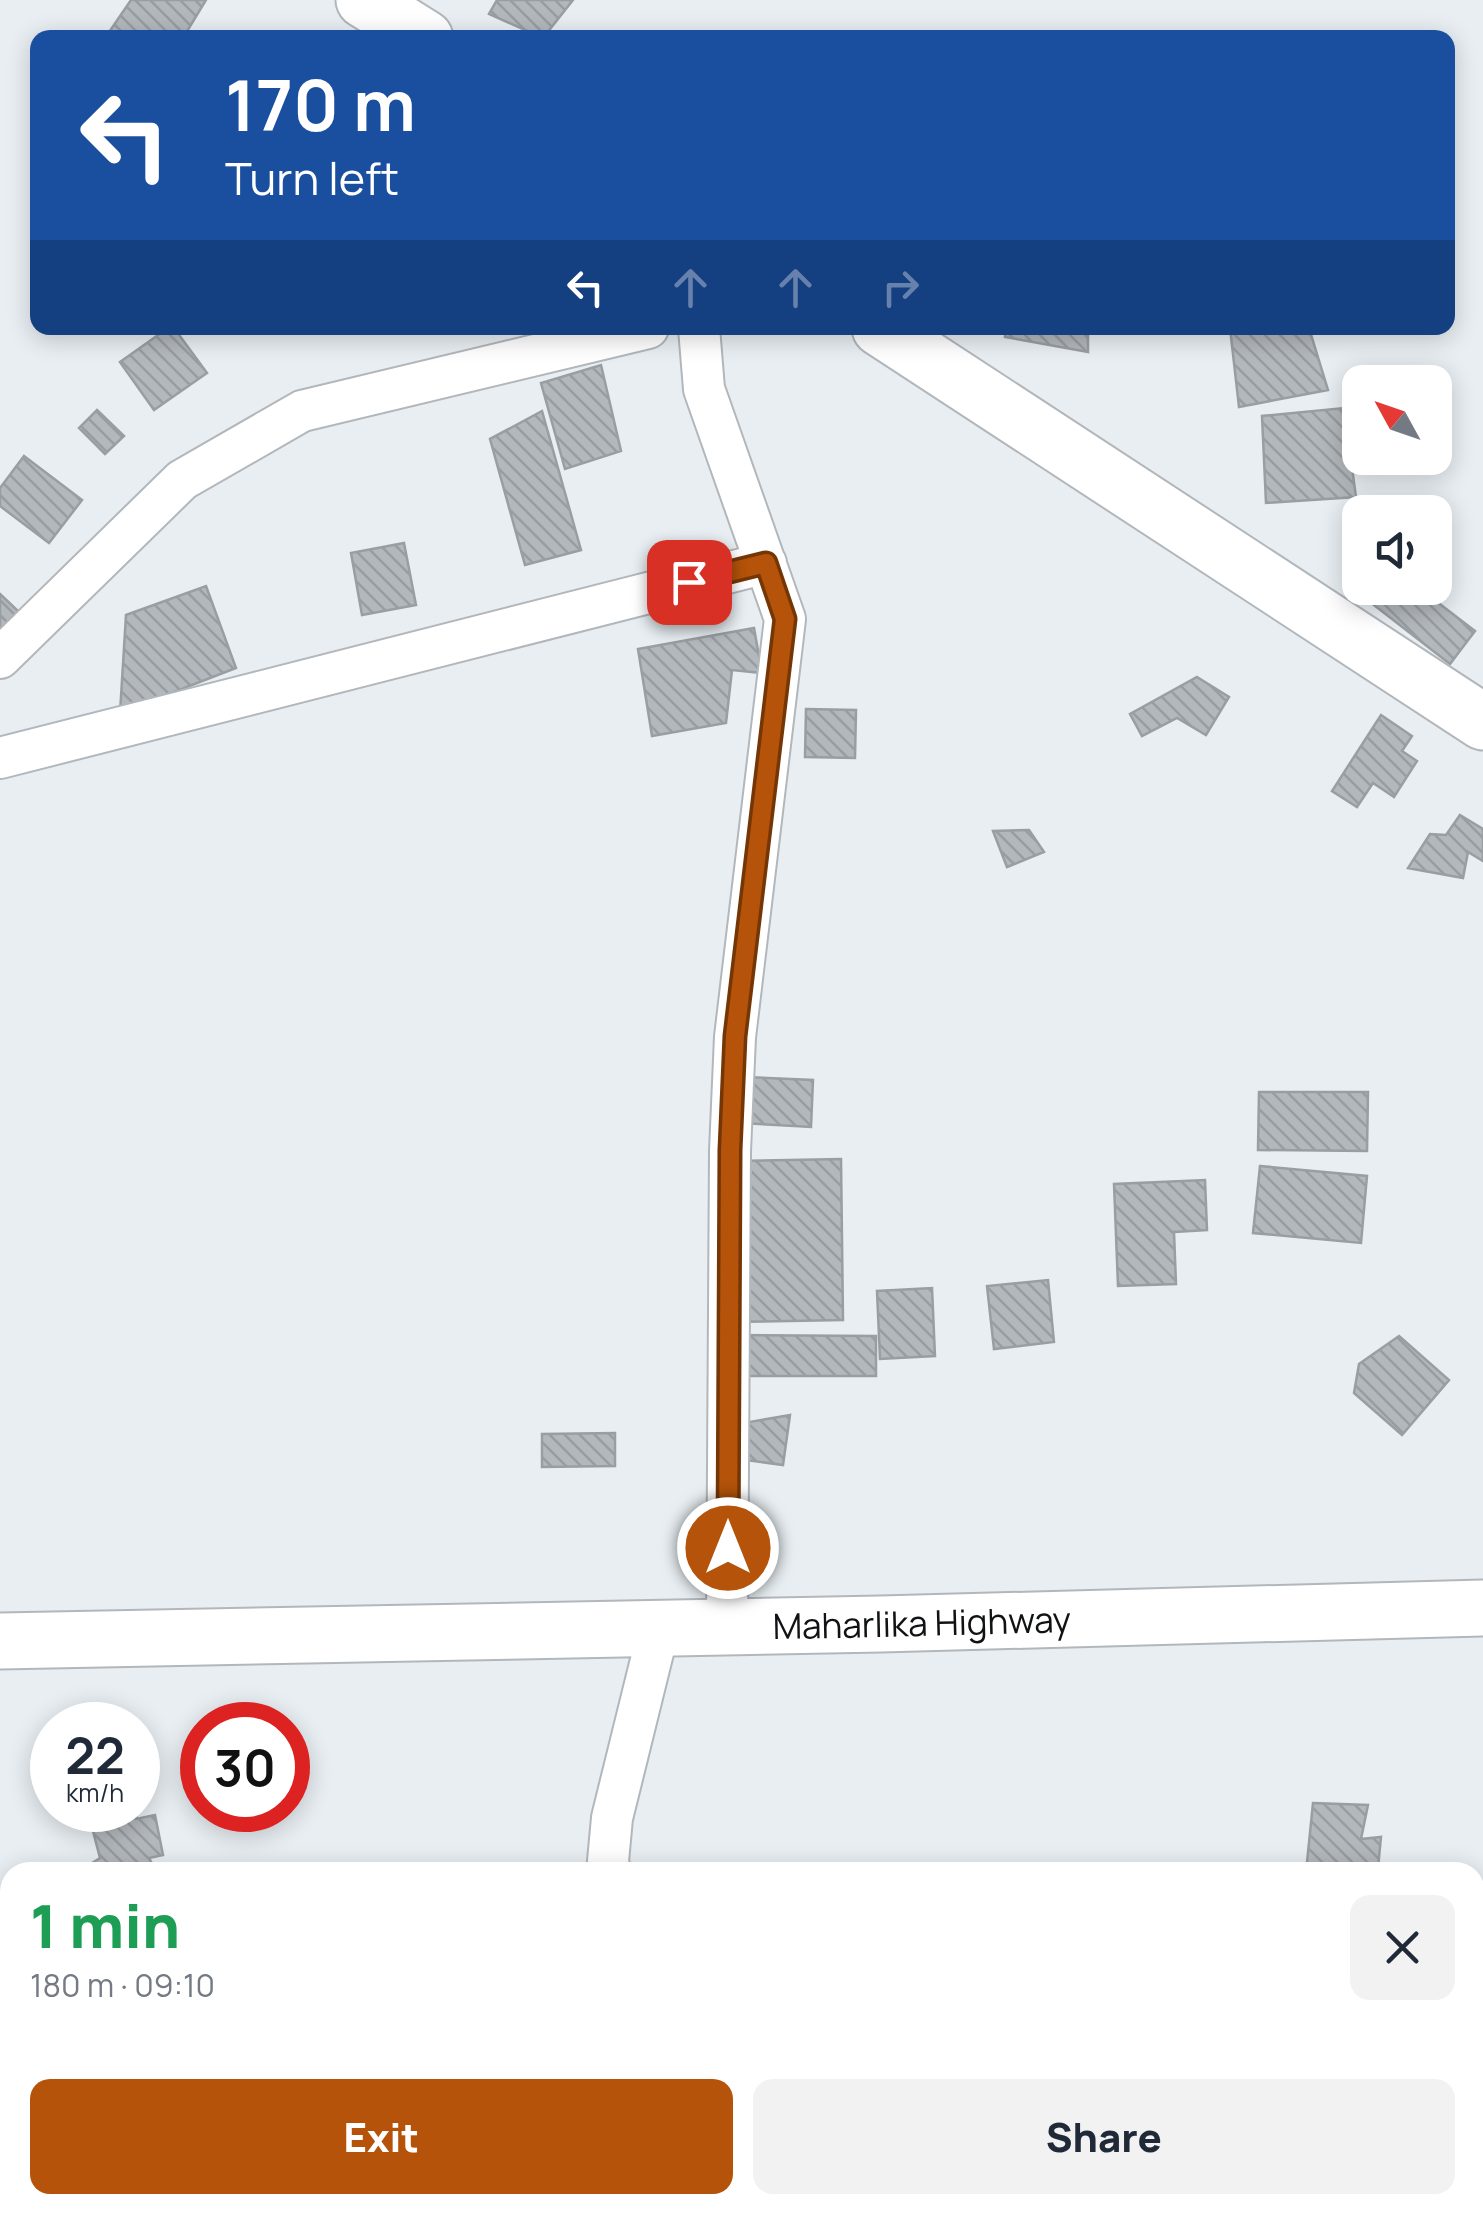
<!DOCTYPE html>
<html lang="en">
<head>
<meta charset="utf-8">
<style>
	:root { --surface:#fff; --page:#f2f2f3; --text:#1f2937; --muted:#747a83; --accent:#b45309 }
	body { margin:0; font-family:Manrope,sans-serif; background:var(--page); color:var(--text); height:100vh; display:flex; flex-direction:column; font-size:38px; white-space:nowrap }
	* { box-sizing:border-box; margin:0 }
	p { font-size:32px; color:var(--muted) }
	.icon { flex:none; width:55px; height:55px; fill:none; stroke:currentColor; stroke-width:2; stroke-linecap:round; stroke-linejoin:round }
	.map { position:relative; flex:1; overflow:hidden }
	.details { position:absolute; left:0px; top:1862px; width:1485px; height:352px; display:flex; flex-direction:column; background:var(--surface); border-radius:30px 30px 0 0; box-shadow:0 5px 25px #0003 }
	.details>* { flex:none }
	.top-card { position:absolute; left:30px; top:30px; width:1425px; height:305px; border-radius:20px; box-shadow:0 5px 25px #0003; background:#1a4fa0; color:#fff; overflow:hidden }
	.needle { width:65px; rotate:310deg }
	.controls { position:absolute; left:1342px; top:365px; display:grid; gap:20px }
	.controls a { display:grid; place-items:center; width:110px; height:110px; border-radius:20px; background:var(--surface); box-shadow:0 5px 25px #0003; font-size:50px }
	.speed { position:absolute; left:30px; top:1702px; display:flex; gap:20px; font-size:50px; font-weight:700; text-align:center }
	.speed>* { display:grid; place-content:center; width:130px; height:130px; border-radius:50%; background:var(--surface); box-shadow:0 5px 25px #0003; line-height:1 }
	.speed small { font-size:25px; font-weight:400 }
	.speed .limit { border:15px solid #d22; background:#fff; color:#111 }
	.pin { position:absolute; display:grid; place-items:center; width:85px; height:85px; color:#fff; margin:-42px; border-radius:20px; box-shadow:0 5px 15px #0006 }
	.me { position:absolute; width:110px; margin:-55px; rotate:0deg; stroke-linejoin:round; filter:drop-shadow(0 0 8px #0008) }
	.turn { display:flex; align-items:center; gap:35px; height:210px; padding:0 30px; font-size:45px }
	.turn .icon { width:130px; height:130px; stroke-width:2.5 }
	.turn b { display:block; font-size:70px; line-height:85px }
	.lanes { display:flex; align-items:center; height:95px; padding:0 30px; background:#0003; justify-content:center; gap:50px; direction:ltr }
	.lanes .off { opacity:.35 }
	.round { display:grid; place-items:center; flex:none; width:105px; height:105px; border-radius:20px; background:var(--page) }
	.head { display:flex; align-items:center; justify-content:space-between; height:170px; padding:0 30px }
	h1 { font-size:60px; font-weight:800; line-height:75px; color:#1e9e55 }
	.action { display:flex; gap:20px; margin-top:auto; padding:20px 30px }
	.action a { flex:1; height:115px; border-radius:20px; background:var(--accent); color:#fff; font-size:40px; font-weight:800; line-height:115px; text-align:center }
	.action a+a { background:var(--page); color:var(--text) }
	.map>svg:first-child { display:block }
	.building { fill:url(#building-back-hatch); stroke:#999ea2; stroke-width:2.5 }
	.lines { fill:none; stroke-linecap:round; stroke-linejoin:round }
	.street-casing { stroke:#b2b7bc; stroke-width:44 }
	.secondary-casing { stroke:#b2b7bc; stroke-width:59 }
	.highway-casing { stroke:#b2b7bc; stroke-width:59 }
	.street { stroke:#fff; stroke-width:40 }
	.secondary { stroke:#fff; stroke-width:55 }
	.highway { stroke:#fff; stroke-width:55 }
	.route-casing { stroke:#753606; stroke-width:25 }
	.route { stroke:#b45309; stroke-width:18 }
	.labels { text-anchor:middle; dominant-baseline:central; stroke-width:10; stroke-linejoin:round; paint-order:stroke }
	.street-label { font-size:35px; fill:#111214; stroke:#f7fbfe }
</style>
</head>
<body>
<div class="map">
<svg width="1483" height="2214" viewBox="0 0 1483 2214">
	<defs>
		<pattern id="building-back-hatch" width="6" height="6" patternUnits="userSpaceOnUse" patternTransform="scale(2.5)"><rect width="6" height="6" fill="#b3b8bc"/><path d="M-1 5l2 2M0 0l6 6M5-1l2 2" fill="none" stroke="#999da1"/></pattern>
	</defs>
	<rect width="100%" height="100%" fill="#e8eef2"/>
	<!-- building -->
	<path class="building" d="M 131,0 L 206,0 L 183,38 L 105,38 Z
		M 497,0 L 573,0 L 543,38 L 489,14 Z
		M 168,328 L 174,328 L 207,373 L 154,410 L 120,362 Z
		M 1006,328 L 1088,328 L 1088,352 L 1005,337 Z
		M 1230,328 L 1309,328 L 1328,390 L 1239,407 Z
		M 601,365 L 621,451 L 565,469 L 541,383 Z
		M 1344,408 L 1356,497 L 1266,503 L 1262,416 Z
		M 97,410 L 124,436 L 105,454 L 79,428 Z
		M 542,411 L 581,550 L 525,565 L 490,439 Z
		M 24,456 L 82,500 L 49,543 L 0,506 L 0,488 Z
		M 404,543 L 416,605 L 362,615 L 351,553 Z
		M 206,586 L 236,668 L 120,713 L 126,615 Z
		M 1366,588 L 1419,588 L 1475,631 L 1450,664 L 1361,595 Z
		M 0,594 L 18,611 L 0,630 Z
		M 754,628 L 762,673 L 732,670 L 726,723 L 652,736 L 638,649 Z
		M 1197,677 L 1229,697 L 1206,735 L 1177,718 L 1142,736 L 1130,714 Z
		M 806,709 L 856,710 L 855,758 L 805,757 Z
		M 1381,715 L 1412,736 L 1402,751 L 1417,761 L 1394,797 L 1373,783 L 1357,807 L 1332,791 Z
		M 1460,815 L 1483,829 L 1483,861 L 1468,852 L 1463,878 L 1408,868 L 1430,834 L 1446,835 Z
		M 1029,830 L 1044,852 L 1007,867 L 993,831 Z
		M 745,1077 L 813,1080 L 811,1127 L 742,1123 Z
		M 1259,1092 L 1368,1092 L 1367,1151 L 1258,1150 Z
		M 841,1159 L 843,1320 L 734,1322 L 732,1161 Z
		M 1260,1166 L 1367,1176 L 1361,1243 L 1253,1233 Z
		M 1205,1180 L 1207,1230 L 1174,1232 L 1176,1284 L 1118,1286 L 1114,1184 Z
		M 1048,1280 L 1054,1342 L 994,1349 L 987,1286 Z
		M 932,1288 L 935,1356 L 880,1359 L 877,1291 Z
		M 736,1335 L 876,1336 L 876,1376 L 735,1376 Z
		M 1399,1336 L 1449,1380 L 1402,1435 L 1354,1393 L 1359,1364 Z
		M 790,1415 L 783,1465 L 739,1459 L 744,1423 Z
		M 615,1433 L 615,1466 L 542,1467 L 542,1434 Z
		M 1313,1803 L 1368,1805 L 1361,1839 L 1381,1837 L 1378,1868 L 1357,1870 L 1357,1872 L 1306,1872 Z
		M 116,1810 L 137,1810 L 136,1819 L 155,1815 L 163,1855 L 149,1858 L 157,1872 L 82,1872 L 81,1870 L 100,1858 L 89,1816 Z
		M 550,2205 L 594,2205 L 598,2214 L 554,2214 Z"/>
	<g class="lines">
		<!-- street casing -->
		<g class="street-casing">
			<path id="street" d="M 699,328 L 704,389 L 785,619 L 735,1037 L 730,1151 L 727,1627
				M 0,658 L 182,480 L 302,411 L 648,328
				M 0,758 L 766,563
				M 610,1872 L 608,1861 L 612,1818 L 659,1628
				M 666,2205 L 668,2214"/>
		</g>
		<!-- secondary casing -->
		<g class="secondary-casing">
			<path id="secondary" d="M 364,0 L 425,38
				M 880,328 L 1483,722"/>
		</g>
		<!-- highway casing -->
		<g class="highway-casing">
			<g id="highway">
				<path id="s1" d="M 0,1641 L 881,1624 L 1483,1608"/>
			</g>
		</g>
		<!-- street -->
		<use href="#street" class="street"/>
		<!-- secondary -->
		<use href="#secondary" class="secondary"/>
		<!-- highway -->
		<use href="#highway" class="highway"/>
	</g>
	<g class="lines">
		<!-- route casing -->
		<g class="route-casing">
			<path id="route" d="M 689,582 L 766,563 L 785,619 L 735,1036 L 730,1150 L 728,1548"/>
		</g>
		<!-- route -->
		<use href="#route" class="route"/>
	</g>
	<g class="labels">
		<!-- street labels -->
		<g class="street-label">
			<text stroke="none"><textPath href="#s1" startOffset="922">Maharlika Highway</textPath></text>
		</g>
	</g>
</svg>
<div class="controls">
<a><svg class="needle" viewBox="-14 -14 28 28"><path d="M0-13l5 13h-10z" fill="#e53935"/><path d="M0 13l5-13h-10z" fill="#747a83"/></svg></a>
<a><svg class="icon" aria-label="sound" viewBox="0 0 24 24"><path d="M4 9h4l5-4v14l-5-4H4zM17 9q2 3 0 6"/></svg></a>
</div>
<div class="speed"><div>22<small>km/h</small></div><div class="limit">30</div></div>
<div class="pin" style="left:689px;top:582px;background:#d93025"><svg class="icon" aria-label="arrive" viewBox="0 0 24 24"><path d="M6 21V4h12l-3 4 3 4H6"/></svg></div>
<svg class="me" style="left:728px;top:1548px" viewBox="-20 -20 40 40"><circle r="17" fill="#b45309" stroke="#fff" stroke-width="3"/><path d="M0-11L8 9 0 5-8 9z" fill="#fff"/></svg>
<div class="top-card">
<div class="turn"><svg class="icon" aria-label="left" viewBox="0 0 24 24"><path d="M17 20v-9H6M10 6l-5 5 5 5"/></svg><div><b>170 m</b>Turn left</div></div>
<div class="lanes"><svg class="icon" aria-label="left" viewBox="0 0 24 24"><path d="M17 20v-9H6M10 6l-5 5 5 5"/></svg><svg class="icon off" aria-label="ahead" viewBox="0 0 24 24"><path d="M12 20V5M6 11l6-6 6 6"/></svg><svg class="icon off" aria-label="ahead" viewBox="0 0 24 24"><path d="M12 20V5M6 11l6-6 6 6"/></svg><svg class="icon off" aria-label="right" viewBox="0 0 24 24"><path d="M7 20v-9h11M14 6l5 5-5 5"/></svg></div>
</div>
<section class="details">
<div class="head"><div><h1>1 min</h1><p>180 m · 09:10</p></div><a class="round"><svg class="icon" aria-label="close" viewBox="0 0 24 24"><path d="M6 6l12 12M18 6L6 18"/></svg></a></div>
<div class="action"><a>Exit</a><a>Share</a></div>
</section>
</div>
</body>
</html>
